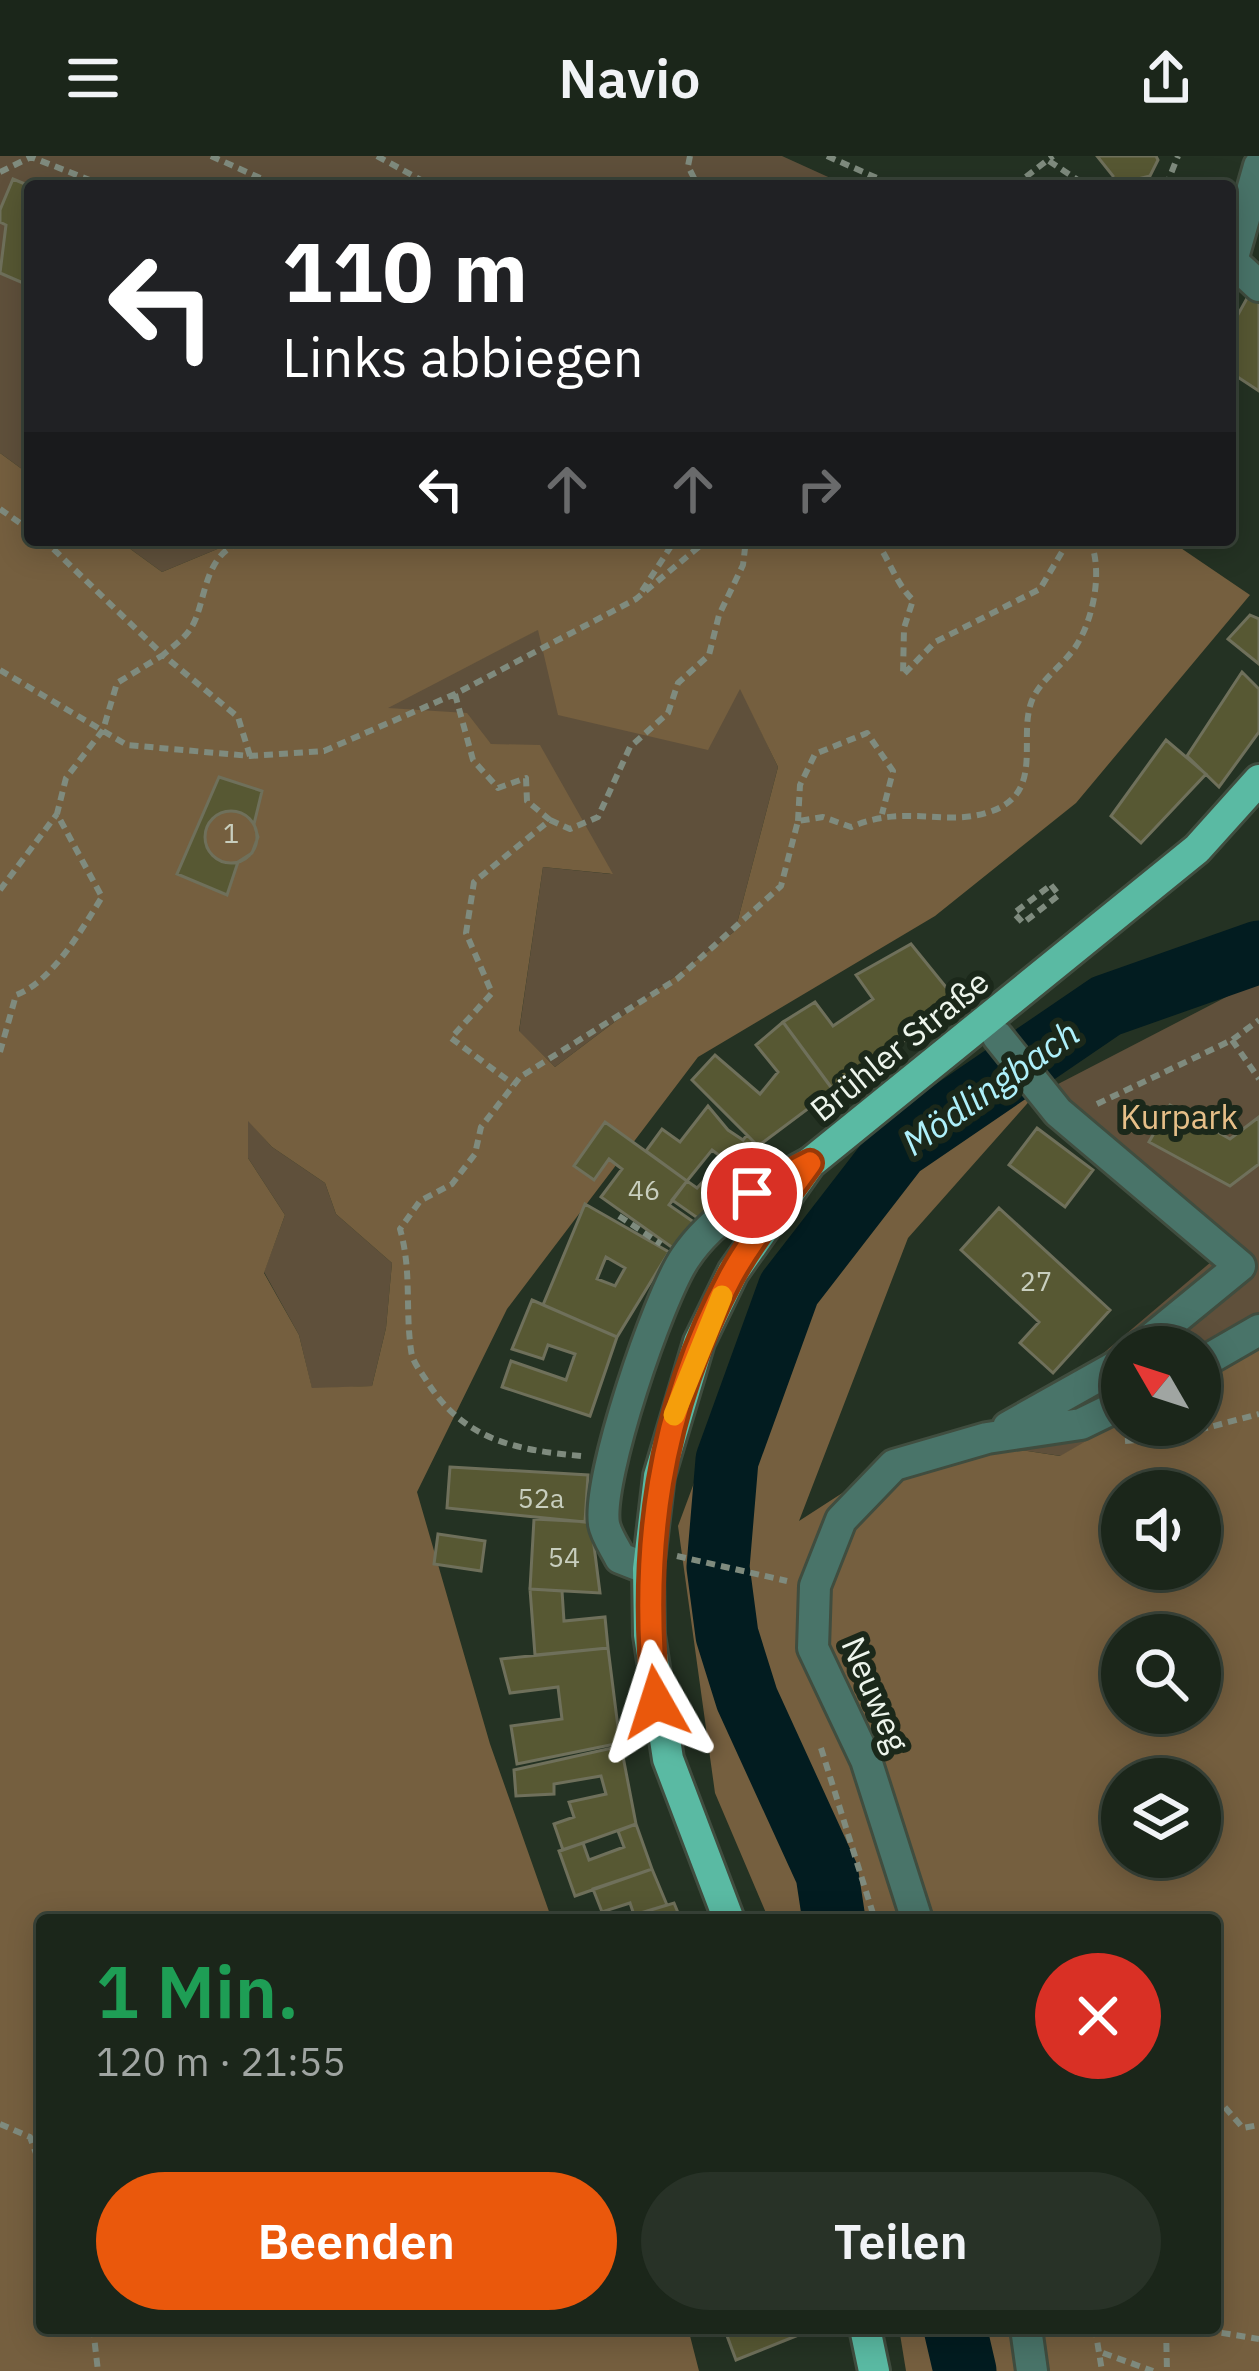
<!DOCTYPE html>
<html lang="de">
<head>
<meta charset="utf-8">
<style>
	:root { --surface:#1b261a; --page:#283227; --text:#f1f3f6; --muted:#a0a5a2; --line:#394339; --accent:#ea580c }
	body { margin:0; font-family:"IBM Plex Sans",sans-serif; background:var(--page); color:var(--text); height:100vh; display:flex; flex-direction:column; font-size:45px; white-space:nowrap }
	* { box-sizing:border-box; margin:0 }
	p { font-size:39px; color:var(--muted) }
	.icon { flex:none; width:66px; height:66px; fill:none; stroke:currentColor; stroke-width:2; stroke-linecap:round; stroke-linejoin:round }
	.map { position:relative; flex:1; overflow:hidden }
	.details { position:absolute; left:36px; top:1758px; width:1185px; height:420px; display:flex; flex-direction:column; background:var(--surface); border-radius:12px; box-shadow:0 6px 30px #0003,0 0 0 3px var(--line) }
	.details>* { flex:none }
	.hud { position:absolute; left:24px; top:24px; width:1212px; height:366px; border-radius:12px; box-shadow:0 6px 30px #0003,0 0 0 3px var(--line); background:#202124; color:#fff; overflow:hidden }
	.needle { width:78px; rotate:309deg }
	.buttons { position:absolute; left:1101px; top:1170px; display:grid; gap:24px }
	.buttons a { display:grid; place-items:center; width:120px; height:120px; border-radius:50%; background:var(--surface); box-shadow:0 6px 30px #0003,0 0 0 3px var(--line); font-size:60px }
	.pin { position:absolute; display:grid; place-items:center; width:102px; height:102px; color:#fff; margin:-51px; border:6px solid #fff; border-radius:50%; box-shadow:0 3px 12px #0007 }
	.me { position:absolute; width:132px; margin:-66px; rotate:354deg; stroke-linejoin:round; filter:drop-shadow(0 0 9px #0008) }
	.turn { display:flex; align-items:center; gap:42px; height:252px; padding:0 60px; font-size:54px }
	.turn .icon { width:156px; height:156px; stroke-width:2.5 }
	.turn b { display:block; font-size:84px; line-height:102px }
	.lanes { display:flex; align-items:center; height:114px; padding:0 60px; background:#0003; justify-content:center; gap:60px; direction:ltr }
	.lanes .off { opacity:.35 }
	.round { display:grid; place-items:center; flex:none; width:126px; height:126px; border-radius:63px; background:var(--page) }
	.headline { display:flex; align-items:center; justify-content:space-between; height:204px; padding:0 60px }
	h1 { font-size:72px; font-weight:600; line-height:90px; color:#1e9e55 }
	.button { display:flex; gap:24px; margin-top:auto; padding:24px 60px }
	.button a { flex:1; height:138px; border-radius:72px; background:var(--accent); color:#fff; font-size:48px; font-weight:600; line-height:138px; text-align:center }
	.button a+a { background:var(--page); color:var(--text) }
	header { display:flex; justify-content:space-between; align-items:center; height:156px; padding:0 60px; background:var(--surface); font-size:54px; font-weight:600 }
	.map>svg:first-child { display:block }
	.green { fill:#5f503b }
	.forest { fill:#755f3f; fill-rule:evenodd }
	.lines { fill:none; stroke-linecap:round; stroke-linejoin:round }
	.river { stroke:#021c20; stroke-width:63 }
	.building { fill:#575833; stroke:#6f705b; stroke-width:3; fill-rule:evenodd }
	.minor-casing { stroke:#404d3f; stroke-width:36 }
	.major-casing { stroke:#404d3f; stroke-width:36 }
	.path { stroke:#7f8b7e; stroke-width:6; stroke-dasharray:9 6; stroke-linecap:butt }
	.minor { stroke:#497469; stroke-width:30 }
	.major { stroke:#5abaa3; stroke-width:30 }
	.route-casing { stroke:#983908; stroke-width:30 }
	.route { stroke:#ea580c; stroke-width:21 }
	.slow { stroke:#f59e0b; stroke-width:21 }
	.labels { text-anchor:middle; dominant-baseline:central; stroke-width:12; stroke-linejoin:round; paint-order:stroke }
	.number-label { font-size:27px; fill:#c8cebe }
	.street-label { font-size:33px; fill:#edf5ec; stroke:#1b281a }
	.park-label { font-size:33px; fill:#e6bf88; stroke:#1b281a }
	.water-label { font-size:36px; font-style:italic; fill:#aef0fb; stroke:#1b281a }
</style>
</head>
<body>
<header><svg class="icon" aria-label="menu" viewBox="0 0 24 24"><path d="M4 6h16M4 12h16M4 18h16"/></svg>Navio<svg class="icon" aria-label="share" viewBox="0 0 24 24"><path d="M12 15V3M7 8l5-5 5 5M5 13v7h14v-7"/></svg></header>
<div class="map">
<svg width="1259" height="2215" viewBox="0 0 1259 2215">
	<rect width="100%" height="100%" fill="#243223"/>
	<!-- green -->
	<path class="green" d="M 0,0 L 782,0 L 848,30 L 30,30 L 30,319 L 0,297 Z
		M 118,384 L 239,384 L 162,416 Z
		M 539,473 L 740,531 L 778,611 L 735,775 L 555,911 L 519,876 L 543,711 L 611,718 L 491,588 L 385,552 Z
		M 1259,824 L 1259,1183 L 1200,1191 L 1122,1191 L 1122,1264 L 1061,1300 L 994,1290 L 1218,1100 L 1033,941 Z
		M 248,964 L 272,991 L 325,1027 L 336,1058 L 392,1107 L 386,1172 L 372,1230 L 312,1233 L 299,1179 L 264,1116 L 285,1059 L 248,1002 Z"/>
	<!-- forest -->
	<path class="forest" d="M 0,297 L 30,319 L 30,384 L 118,384 L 162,416 L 239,384 L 1169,384 L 1250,439 L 1076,647 L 935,760 L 698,901 L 507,1153 L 417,1336 L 490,1588 L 552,1764 L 42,1764 L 42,2172 L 688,2172 L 699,2215 L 0,2215 ZM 538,474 L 558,559 L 708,594 L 740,533 L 778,611 L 735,775 L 555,911 L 519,875 L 543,711 L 613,718 L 540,589 L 491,588 L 467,557 L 388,552 ZM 248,965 L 272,991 L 325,1027 L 336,1058 L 392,1107 L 386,1172 L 372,1230 L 312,1232 L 299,1179 L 264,1117 L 285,1059 L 248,1002 Z
		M 994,907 L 1033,941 L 908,1082 L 799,1365 L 895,1303 L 994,1290 L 1060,1300 L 1122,1264 L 1122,1269 L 1200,1269 L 1200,1218 L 1259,1183 L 1259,2215 L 906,2215 L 899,2172 L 1215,2172 L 1215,1764 L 769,1764 L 715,1637 L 678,1370 L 740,1203 L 870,1002 ZM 1122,1335 L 1200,1335 L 1200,1413 L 1122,1413 ZM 1122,1479 L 1200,1479 L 1200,1557 L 1122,1557 ZM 1122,1623 L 1200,1623 L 1200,1701 L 1122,1701 Z"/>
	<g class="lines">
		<!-- river -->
		<path class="river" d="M 834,1764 L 827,1718 L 747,1543 L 727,1479 L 718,1411 L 727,1304 L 789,1133 L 898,992 L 1106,850 L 1259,796
			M 955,2172 L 965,2215"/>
	</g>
	<!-- building -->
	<path class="building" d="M 1097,0 L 1156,0 L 1158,4 L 1150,20 L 1109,30 L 1113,20 Z
		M 13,23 L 30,30 L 30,130 L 0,117 L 6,69 L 0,66 L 0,54 Z
		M 1251,135 L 1259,140 L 1259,235 L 1230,216 L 1230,173 Z
		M 1250,459 L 1259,463 L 1259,508 L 1228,483 Z
		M 1242,516 L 1259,533 L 1259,576 L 1219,631 L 1187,600 Z
		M 1166,584 L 1206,618 L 1141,687 L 1111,660 Z
		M 219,621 L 262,635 L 254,668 L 258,681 L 252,697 L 238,706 L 227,739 L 177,718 Z
		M205 681a26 26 0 1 1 52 0a26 26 0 1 1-52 0Z
		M 911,788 L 958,846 L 834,935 L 783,866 L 815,846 L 833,870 L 873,843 L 856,819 Z
		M 783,866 L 833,934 L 758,990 L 692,924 L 715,899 L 760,938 L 778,916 L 756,889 Z
		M 1170,949 L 1230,983 L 1259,961 L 1259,1008 L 1230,1030 L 1149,986 Z
		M 708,950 L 728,974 L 743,984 L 747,979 L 758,990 L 758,1007 L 702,1065 L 672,1044 L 687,1025 L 646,995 L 662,973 L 680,986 ZM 712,994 L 724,1003 L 697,1032 L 687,1025 Z
		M 605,966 L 687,1025 L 669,1049 L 698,1069 L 673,1092 L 601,1041 L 622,1013 L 609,1003 L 594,1024 L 574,1010 Z
		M 1037,972 L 1093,1014 L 1065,1051 L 1009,1009 Z
		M 585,1048 L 669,1096 L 617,1181 L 543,1149 ZM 606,1101 L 625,1112 L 615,1130 L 597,1123 Z
		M 999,1052 L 1110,1154 L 1053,1217 L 1020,1187 L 1039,1166 L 961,1094 Z
		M 532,1144 L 617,1181 L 590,1260 L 502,1231 L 511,1205 L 566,1224 L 575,1198 L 548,1189 L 543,1203 L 512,1193 Z
		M 450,1311 L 588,1319 L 585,1366 L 447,1352 Z
		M 534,1363 L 591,1366 L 600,1437 L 530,1433 Z
		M 438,1378 L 485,1385 L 481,1415 L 434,1408 Z
		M 530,1433 L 562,1435 L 564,1465 L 605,1461 L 608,1492 L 535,1499 Z
		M 608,1492 L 620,1587 L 517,1608 L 511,1570 L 562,1563 L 558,1531 L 510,1537 L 501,1503 Z
		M 621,1590 L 636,1668 L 563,1694 L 554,1668 L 574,1661 L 569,1646 L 606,1638 L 601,1620 L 554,1628 L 554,1638 L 516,1640 L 514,1614 Z
		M 636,1668 L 652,1713 L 575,1740 L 559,1695 L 583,1687 L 589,1704 L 624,1691 L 618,1675 Z
		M 652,1713 L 667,1749 L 634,1759 L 630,1747 L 602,1756 L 593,1733 Z
		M 674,1747 L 681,1764 L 621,1764 L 634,1759 Z
		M 738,2172 L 816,2172 L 736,2204 L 726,2177 Z"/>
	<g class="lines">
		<!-- minor casing -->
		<g class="minor-casing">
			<path id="minor" d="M 1259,10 L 1232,105 L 1259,130
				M 998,881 L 1058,956 L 1240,1110 L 1141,1191
				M 1200,1208 L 1259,1174
				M 1008,1271 L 1122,1207
				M 648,1413 L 620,1402 C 615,1392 606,1379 604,1368 C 597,1322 658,1142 685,1102 C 714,1058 765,1031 810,1007
				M 917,1764 L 866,1604 L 813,1492 L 815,1430 L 841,1364 L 894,1309 L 987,1282 L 1081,1268 L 1122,1248
				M 1026,2172 L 1032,2215"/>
		</g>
		<!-- major casing -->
		<g class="major-casing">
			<path id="major" d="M 729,1764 L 668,1603 L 649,1479 L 648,1413 L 659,1320 L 699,1186 L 733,1116 L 810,1007 L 1197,693 L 1259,624
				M 865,2172 L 874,2215"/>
		</g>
		<!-- path -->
		<path class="path" d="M 211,0 L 278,30
			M 377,0 L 432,30
			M 690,0 L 688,10 L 698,30
			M 827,0 L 895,30
			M 1049,5 L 1087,30
			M 0,16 L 31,1 L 105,30
			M 1014,30 L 1053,0
			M 1166,30 L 1178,0
			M 0,353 L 30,374
			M 875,384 C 890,404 896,428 913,444 L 904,472 L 903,519 L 935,486 L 1040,433 L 1069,384
			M 642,435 L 675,384
			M 0,514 L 127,589 L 250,600 L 324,595 L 455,538 L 636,443 L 707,384
			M 455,538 L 473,604 L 498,632 L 526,622 L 527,645 L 550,664 L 474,726 L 466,777 L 492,837 L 451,882 L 513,928
			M 250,600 L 238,561 L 163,499 C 172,491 185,482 191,472 C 208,446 201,389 254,384
			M 550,664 L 570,673 L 598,661 L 630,591 L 668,557 L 678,527 L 709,499 L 719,459 L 743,409 L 746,384
			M 798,665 L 800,629 L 815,598 L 867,577 L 893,615 L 882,658
			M 1051,729 L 1059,739 L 1023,767 L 1014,757 Z
			M 0,734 L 57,658
			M 1232,884 L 1259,923
			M 0,896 L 16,839 C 52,826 82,773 102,741 L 57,658 L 66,622 L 103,574 L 117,527 L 163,499 L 44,384
			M 1097,948 L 1232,884 L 1259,864
			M 619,1060 L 661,1088
			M 1125,1285 L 1172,1281 L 1259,1258
			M 581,1300 C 517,1294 465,1285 428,1227 C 422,1217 412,1206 411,1194 C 405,1152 412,1115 400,1073 L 420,1045 L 452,1028 L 475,998 L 481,971 L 520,921 L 677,823 L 781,730 L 798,665 L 823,661 L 851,671 C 905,648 943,670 986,657 C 1046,640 1018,585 1031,547 C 1039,524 1063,510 1076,490 C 1094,462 1103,414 1090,384
			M 677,1400 L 787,1425
			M 821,1592 L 875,1764
			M 1215,1940 L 1243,1972 L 1259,1969
			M 0,1968 L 30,1981 L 42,2014
			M 93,2172 L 98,2215
			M 1095,2172 L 1102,2215
			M 1166,2172 L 1167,2215
			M 1192,2172 L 1259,2183
			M 1103,2197 L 1153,2215"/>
		<!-- minor -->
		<use href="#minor" class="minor"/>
		<!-- major -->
		<use href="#major" class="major"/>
	</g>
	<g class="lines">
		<!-- route casing -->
		<g class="route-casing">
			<path id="route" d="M 656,1546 C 640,1395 659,1254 731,1120 C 753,1080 784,1044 810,1007 L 752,1037"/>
		</g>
		<!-- route -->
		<use href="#route" class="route"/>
		<!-- slow -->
		<path class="slow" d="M 674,1259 L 722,1140"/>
	</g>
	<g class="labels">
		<!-- number labels -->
		<g class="number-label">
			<text x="231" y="676">1</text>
			<text x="644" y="1033">46</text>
			<text x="1036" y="1124">27</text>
			<text x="541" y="1341">52a</text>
			<text x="564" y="1400">54</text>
		</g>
		<!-- street labels -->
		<g class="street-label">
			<text transform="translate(899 889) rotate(-39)">Brühler Straße</text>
			<text transform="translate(876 1538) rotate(67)">Neuweg</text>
		</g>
		<!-- park labels -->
		<g class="park-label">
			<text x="1179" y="960">Kurpark</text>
		</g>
		<!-- water labels -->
		<g class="water-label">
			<text transform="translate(990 931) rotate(-35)">Mödlingbach</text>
		</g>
	</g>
</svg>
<div class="buttons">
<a><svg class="needle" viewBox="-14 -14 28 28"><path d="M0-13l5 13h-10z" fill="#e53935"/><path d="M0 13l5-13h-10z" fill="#a0a5a2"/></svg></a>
<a><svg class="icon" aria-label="sound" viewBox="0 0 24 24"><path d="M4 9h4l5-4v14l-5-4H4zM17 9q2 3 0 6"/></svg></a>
<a><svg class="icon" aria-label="search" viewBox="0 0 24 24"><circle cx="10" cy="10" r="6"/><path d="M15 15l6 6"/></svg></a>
<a><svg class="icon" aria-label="layers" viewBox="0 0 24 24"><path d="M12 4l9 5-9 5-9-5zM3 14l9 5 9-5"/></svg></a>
</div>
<div class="pin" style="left:752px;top:1037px;background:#d93025"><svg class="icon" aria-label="arrive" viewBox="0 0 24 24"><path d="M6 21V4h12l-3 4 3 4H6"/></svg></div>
<svg class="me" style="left:656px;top:1546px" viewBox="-20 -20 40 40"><path d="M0-17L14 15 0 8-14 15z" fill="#ea580c" stroke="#fff" stroke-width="4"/></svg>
<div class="hud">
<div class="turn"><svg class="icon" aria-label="left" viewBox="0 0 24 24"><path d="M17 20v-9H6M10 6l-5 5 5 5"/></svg><div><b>110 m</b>Links abbiegen</div></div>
<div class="lanes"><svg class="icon" aria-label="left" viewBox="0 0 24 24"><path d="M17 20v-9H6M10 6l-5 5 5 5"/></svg><svg class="icon off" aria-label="ahead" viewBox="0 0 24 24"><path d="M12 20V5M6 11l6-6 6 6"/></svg><svg class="icon off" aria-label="ahead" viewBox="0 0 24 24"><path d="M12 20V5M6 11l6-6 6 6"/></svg><svg class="icon off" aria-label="right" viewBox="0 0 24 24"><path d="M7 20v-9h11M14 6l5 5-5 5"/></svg></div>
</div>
<section class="details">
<div class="headline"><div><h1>1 Min.</h1><p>120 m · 21:55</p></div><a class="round" style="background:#d93025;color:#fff"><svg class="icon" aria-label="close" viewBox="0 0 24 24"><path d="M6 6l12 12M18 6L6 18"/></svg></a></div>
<div class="button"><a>Beenden</a><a>Teilen</a></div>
</section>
</div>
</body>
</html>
